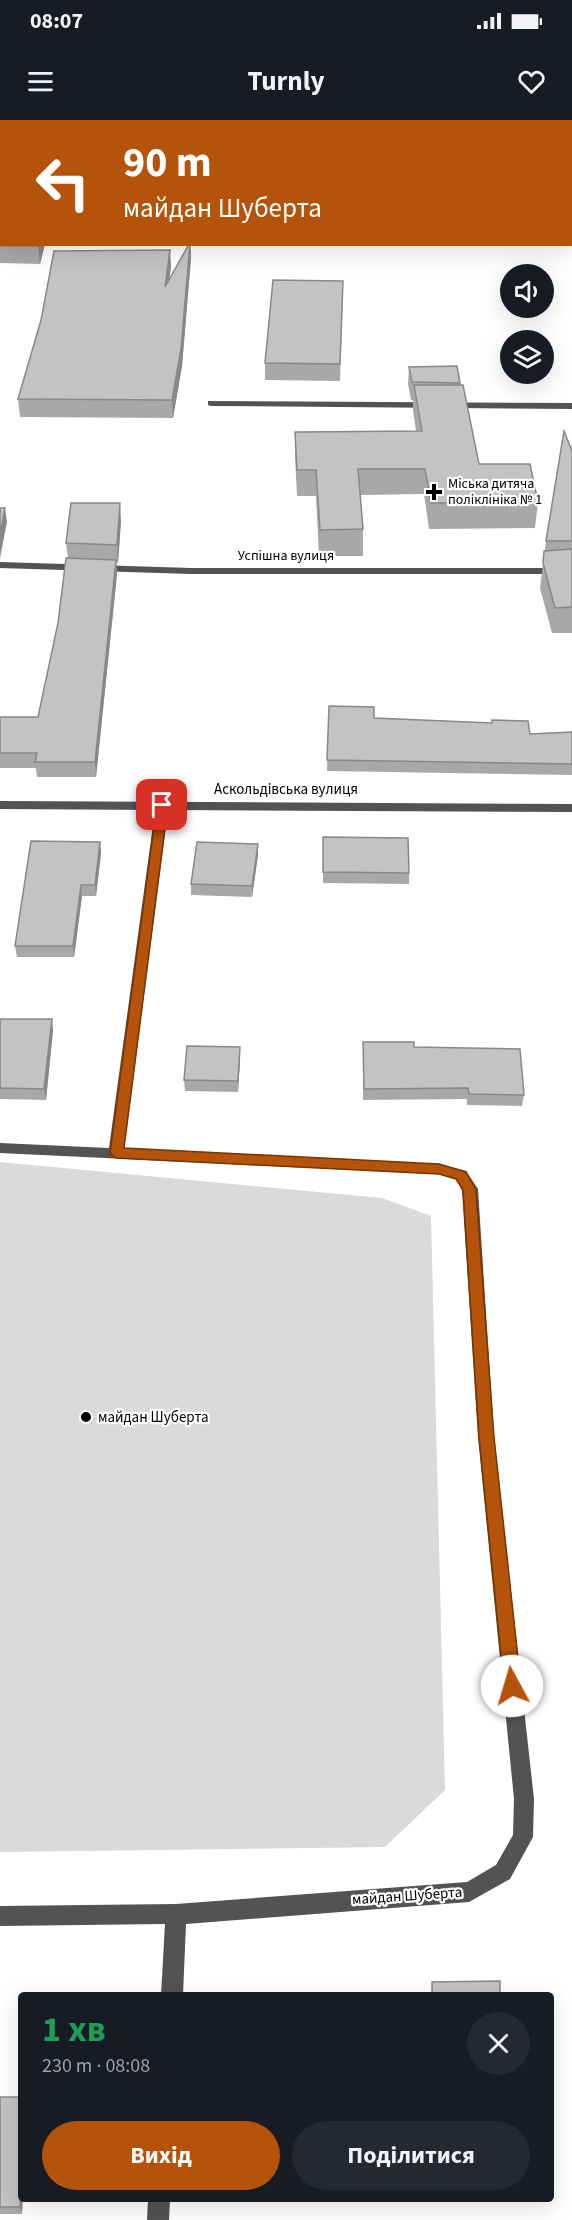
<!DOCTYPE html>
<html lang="uk">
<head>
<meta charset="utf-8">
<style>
	:root { --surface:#171b24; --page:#242831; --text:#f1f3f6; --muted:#9ea1a6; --accent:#b45309 }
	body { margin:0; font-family:"Source Sans 3",sans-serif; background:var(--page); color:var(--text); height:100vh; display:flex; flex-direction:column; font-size:22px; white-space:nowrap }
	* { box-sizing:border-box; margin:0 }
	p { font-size:20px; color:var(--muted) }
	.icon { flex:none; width:33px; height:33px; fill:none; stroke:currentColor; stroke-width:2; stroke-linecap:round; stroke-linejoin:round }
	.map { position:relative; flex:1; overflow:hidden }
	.side { position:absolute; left:18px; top:1872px; width:536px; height:210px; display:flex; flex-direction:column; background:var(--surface); border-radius:6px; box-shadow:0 6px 24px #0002 }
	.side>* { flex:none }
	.guide { position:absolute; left:0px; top:0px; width:573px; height:126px; box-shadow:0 6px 24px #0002; background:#b45309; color:#fff; overflow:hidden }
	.buttons { position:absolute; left:500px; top:144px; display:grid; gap:12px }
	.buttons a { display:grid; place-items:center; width:54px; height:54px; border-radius:50%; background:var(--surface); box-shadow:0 6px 24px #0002; font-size:30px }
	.pin { position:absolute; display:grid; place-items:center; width:51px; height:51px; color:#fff; margin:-26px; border-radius:12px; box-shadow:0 3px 9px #0006 }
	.me { position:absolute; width:66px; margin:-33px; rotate:354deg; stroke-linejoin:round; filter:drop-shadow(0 0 4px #0008) }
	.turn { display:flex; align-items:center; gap:21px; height:126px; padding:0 24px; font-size:27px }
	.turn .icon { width:78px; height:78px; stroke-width:2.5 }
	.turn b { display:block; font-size:42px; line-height:51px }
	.round { display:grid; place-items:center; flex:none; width:63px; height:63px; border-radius:32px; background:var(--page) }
	.head { display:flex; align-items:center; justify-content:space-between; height:102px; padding:0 24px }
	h1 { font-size:36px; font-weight:700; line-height:45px; color:#1e9e55 }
	.primary-button { display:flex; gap:12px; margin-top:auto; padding:12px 24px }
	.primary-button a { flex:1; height:69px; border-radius:36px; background:var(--accent); color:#fff; font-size:24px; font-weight:700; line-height:69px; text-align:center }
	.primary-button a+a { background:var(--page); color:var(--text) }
	.status { display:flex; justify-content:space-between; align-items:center; height:42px; padding:0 30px; background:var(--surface); direction:ltr }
	.status svg { height:16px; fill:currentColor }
	header { display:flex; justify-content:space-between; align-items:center; height:78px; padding:0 24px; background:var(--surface); font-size:27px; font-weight:700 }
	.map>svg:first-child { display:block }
	.green { fill:#dadada }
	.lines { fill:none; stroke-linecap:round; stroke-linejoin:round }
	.minor { fill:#535353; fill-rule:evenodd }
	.wall { fill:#a8a8a8 }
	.shaded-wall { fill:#888 }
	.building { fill:#c3c3c3; stroke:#888; stroke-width:1.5 }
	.route { fill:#b45309; stroke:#753606; stroke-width:1.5 }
	.poi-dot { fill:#000; stroke:#fff; stroke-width:2 }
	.labels { text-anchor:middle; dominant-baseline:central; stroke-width:4.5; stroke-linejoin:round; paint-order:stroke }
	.far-poi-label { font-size:14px; fill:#000; stroke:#fff; text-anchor:start }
	.far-street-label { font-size:14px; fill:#000; stroke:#fff }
	.street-label { font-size:15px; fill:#000; stroke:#fff }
	.poi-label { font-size:15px; fill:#000; stroke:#fff; text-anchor:start }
</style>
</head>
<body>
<div class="status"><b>08:07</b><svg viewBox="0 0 49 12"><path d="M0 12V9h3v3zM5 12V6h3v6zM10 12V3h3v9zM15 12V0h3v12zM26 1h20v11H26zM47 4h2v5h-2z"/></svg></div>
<header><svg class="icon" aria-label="menu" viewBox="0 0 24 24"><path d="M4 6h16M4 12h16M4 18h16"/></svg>Turnly<svg class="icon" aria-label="heart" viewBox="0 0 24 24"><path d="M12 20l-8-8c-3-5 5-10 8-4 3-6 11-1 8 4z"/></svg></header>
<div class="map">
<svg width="572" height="2100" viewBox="0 0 572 2100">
	<rect width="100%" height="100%" fill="#fff"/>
	<!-- green -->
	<path class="green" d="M 0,1042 L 382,1078 L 431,1096 L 445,1670 L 385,1727 L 0,1732 Z"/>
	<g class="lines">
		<!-- minor -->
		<path class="minor" d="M 245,0 L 253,0 L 245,2 Z
			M 0,41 L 2,41 L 2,45 L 0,45 Z
			M 208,281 L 572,283 L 572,289 L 211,286 L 208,285 Z
			M 0,442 L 191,448 L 572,448 L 572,454 L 191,454 L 0,448 Z
			M 0,681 L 572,684 L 572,692 L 168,690 L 124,1029 L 439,1044 L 466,1051 L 478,1069 L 494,1317 L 534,1679 L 533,1717 L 510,1759 L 469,1782 L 186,1804 L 183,1875 L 161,1875 L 165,1804 L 0,1806 L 0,1786 L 176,1784 L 467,1762 L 496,1745 L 513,1715 L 514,1679 L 478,1317 L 462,1070 L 456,1059 L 439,1054 L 0,1033 L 0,1023 L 109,1028 L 155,690 L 0,689 Z
			M 148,2079 L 170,2079 L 169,2100 L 147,2100 Z"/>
	</g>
	<!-- wall -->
	<path class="wall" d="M 0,86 L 2,124 L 45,124 L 40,144 L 0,143 Z
		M 191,138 L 182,246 L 173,298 L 20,297 L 18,279 L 171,146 L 169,161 Z
		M 343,161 L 340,261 L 265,260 L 265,243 Z
		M 409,247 L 460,263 L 460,265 L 479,344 L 538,382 L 535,408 L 429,409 L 424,374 L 360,375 L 363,409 L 363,436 L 319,436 L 316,376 L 297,376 L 295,337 L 295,312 L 416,311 L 413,290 L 413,280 L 411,280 L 408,264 Z
		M 572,323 L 572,513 L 552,513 L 540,468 L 546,421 L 571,329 Z
		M 121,401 L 118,443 L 116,443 L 117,454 L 96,657 L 37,657 L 36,648 L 0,648 L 0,597 L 38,597 L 58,503 L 68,438 L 66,423 Z
		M 329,586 L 374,598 L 491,603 L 492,600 L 530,614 L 572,612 L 572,655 L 327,651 Z
		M 323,717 L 409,753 L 409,764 L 323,763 Z
		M 100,722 L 101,733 L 96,776 L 82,776 L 74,837 L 17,837 L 15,826 Z
		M 258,724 L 258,735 L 252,777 L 191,775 L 191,764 Z
		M 0,899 L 53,910 L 46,980 L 0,979 Z
		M 363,922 L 414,927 L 524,975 L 522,986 L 467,985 L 467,979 L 363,980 Z
		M 240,938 L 238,972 L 185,971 L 184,960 Z
		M 0,1977 L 22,2094 L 0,2094 Z"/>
	<!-- shaded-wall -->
	<path class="shaded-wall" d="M 38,124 L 45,124 L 40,144 L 38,126 Z
		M 191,124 L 191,138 L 182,246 L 173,298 L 172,280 Z
		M 170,130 L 171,146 L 166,184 L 165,167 Z
		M 120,383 L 121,401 L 118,443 L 117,425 Z
		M 5,388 L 7,402 L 0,438 L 0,415 Z
		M 116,440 L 117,454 L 96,657 L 95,642 Z
		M 100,722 L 101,733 L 96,776 L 95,765 Z
		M 258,724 L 258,735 L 252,777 L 252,766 Z
		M 81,765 L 82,776 L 74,837 L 73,826 Z
		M 52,899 L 53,910 L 46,980 L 44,969 Z
		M 240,927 L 240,938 L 238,972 L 238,961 Z
		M 21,2069 L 21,2079 L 23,2079 L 22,2094 L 20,2087 Z"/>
	<!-- building -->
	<path class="building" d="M 28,0 L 185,0 L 185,2 L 28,2 Z
		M 457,0 L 509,0 L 509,2 L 456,2 Z
		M 2,81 L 2,124 L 38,124 L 38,126 L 0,126 L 0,86 Z
		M 189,124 L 190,124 L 181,229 L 172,280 L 18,279 L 41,200 L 54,131 L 170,130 L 165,167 Z
		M 273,160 L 343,161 L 340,244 L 265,243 Z
		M 457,246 L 460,263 L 412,262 L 409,247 Z
		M 414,265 L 463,265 L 479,344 L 530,344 L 538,382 L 431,383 L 425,349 L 358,349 L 363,409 L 320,410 L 316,350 L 297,350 L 295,312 L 422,311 Z
		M 564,311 L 572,331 L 572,421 L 546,421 Z
		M 71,383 L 120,383 L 117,425 L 66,423 Z
		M 0,388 L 5,388 L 0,415 Z
		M 572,429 L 572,487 L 555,488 L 543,443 L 544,431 Z
		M 66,438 L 116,440 L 95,642 L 35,642 L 37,633 L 0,633 L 0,597 L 38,597 L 58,503 Z
		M 329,586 L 374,587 L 374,598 L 492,603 L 492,600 L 528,601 L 530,614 L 572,612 L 572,644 L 327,640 Z
		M 323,717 L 408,718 L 409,753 L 323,752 Z
		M 31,721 L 100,722 L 95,765 L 81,765 L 73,826 L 15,826 Z
		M 197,722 L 258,724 L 252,766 L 191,764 Z
		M 0,899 L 52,899 L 44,969 L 0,968 Z
		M 363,922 L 414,922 L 414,927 L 520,929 L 524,975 L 469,974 L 468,968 L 364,969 Z
		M 187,926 L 240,927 L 238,961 L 184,960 Z
		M 500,1861 L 500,1875 L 432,1875 L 432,1862 Z
		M 0,1977 L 21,1977 L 21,2069 L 20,2087 L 0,2087 Z"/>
	<!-- route -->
	<path class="route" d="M 162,682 L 168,685 L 124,1028 L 439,1044 L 466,1052 L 476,1070 L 494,1317 L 521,1566 L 518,1572 L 512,1574 L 506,1572 L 504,1566 L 479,1317 L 463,1070 L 456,1059 L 439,1054 L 116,1038 L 110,1033 L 157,685 Z"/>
	<!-- markers -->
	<g class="poi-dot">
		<path d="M431 363h6v6h6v6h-6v6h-6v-6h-6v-6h6z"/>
		<circle cx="86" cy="1297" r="6"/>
	</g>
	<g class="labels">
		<!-- far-poi labels -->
		<g class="far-poi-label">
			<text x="448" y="364">Міська дитяча<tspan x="448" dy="16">поліклініка № 1</tspan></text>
		</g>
		<!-- far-street labels -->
		<g class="far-street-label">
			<text x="286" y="436">Успішна вулиця</text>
		</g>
		<!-- street labels -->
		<g class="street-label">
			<text x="286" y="669">Аскольдівська вулиця</text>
			<text transform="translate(407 1776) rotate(-4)">майдан Шуберта</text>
		</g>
		<!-- poi labels -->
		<g class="poi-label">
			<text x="98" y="1297">майдан Шуберта</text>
		</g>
	</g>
</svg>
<div class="buttons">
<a><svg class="icon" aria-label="sound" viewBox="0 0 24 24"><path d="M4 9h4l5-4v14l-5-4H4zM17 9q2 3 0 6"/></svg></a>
<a><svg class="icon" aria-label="layers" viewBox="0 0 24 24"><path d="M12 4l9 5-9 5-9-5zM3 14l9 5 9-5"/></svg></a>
</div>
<div class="pin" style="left:162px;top:685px;background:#d93025"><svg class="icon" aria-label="arrive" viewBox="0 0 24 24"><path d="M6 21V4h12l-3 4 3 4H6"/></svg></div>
<svg class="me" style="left:512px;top:1566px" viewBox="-20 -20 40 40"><circle r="19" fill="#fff"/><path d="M0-13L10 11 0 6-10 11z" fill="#b45309"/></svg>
<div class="guide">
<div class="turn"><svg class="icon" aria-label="left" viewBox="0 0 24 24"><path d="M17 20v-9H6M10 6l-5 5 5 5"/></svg><div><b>90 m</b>майдан Шуберта</div></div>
</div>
<section class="side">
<div class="head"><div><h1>1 хв</h1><p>230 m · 08:08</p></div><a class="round"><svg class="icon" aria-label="close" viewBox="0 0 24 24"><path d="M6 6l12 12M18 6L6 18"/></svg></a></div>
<div class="primary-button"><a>Вихід</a><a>Поділитися</a></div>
</section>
</div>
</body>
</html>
